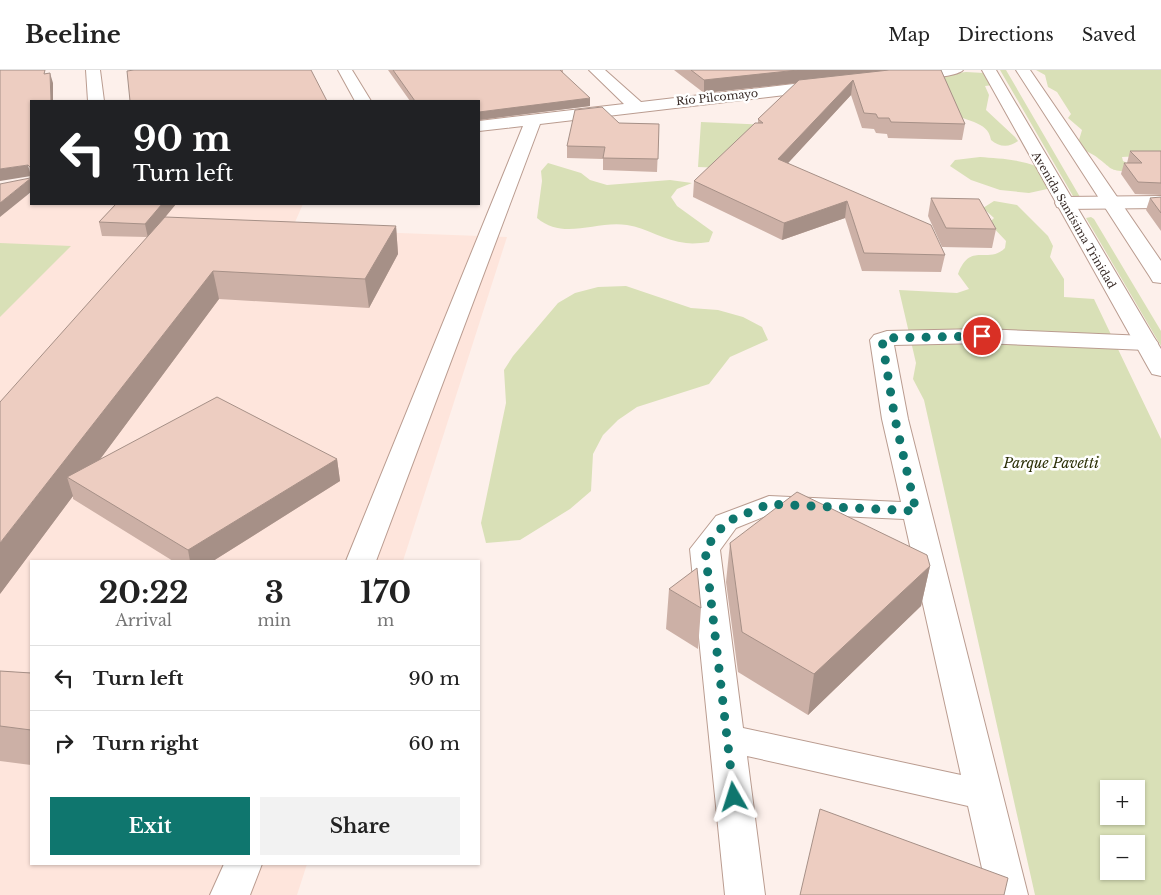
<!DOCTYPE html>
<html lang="en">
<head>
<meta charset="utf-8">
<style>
	:root { --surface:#fff; --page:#f2f2f2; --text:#222; --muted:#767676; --line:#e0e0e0; --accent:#0f766e }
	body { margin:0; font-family:"Libre Baskerville",serif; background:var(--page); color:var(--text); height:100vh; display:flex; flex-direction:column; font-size:19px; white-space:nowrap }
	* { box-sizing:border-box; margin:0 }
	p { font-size:16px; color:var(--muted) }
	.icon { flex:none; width:28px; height:28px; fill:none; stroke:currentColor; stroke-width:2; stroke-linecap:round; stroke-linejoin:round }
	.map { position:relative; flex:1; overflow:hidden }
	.sheet { position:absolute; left:30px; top:490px; width:450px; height:305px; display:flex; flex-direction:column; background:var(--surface); border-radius:0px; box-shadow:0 1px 4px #0004 }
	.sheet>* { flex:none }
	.hud { position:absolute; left:30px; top:30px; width:450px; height:105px; border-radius:0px; box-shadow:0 1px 4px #0004; background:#202124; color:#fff; overflow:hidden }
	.tools { position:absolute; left:1100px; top:710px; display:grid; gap:10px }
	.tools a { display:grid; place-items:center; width:45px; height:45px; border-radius:0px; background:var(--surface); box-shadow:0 1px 4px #0004; font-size:25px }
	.pin { position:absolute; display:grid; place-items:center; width:42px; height:42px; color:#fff; margin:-21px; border:2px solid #fff; border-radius:50%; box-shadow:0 1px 5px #0007 }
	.me { position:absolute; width:55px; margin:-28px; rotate:354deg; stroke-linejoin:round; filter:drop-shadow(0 0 4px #0008) }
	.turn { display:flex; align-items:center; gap:18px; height:105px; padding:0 20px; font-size:22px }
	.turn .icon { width:65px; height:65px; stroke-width:2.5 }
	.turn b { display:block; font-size:35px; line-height:42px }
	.eta { display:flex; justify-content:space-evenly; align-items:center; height:85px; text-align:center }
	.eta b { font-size:30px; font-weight:800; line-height:35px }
	.primary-button { display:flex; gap:10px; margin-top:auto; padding:10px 20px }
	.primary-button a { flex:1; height:58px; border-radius:0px; background:var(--accent); color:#fff; font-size:20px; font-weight:800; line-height:58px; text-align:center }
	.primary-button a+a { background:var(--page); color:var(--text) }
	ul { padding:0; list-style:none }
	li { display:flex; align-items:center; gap:15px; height:65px; padding:0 20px; border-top:1px solid var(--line) }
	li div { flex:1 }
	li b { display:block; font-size:19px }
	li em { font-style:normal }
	header { display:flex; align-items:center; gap:30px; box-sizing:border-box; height:70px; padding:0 25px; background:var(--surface); border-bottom:1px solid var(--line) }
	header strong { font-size:24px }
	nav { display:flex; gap:28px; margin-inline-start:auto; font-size:18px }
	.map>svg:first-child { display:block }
	.built { fill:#fee5dc }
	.green { fill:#d9e0b7; fill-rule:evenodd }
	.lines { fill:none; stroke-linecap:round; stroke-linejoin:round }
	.minor-casing { stroke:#ba9c90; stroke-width:2 }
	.major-casing { stroke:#ba9c90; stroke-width:2 }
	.minor { fill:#fff; fill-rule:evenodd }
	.major { fill:#fff; fill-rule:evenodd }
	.wall { fill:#ccb0a6 }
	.shaded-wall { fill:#a69087 }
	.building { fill:#edcdc1; stroke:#a69087 }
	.route { stroke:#0f766e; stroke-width:9; stroke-dasharray:0 16.2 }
	.labels { text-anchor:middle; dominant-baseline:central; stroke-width:5; stroke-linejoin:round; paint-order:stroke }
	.far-street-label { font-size:11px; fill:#382b27; stroke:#fff }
	.park-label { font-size:14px; font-style:italic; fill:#2b2f06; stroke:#fff }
</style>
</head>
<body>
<header>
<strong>Beeline</strong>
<nav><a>Map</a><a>Directions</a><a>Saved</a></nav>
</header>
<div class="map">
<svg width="1161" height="825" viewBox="0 0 1161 825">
	<rect width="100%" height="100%" fill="#fdf0eb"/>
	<!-- built -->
	<path class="built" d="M 31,124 L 31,134 L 303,134 L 292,159 L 507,167 L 403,491 L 31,491 L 31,794 L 307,794 L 297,825 L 0,825 L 0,128 Z"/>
	<!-- green -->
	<path class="green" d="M 1000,0 L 1006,0 L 1080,127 L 1073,126 Z
		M 1036,0 L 1161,0 L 1161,85 L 1122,87 L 1123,91 L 1129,94 L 1123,101 C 1110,101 1109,96 1099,89 C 1094,84 1087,82 1081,78 L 1079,70 L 1082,60 L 1068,48 L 1071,44 L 1057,22 L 1048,17 L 1045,5 Z
		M 966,2 L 984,3 L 993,15 L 985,16 L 989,25 L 986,40 L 1015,67 L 1018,71 C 1009,78 999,77 991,70 C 989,59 983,56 974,52 L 864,13 Z
		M 701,52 L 772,55 L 775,100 L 698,97 Z
		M 980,87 C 1006,89 1047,90 1061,116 L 1029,123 L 1000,120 L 971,110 L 950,96 L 955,90 Z
		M 548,93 L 581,103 L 590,110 L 607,115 L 670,110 L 692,113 L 677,119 L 671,127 L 677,136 L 713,162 L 709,172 C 702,173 693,174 686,173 C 665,171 647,158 627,155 C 596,150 564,171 537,148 L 542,111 L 541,101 Z
		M 994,131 L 1017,135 L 1048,166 L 1053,176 L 1050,187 L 1064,209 L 1064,227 L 1094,229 L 1161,369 L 1161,825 L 1035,825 L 924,330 L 913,309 L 916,293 L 899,220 L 957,223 L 969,219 L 958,204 C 970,171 988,195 1005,178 L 1006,171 L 989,153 L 994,148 L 983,138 ZM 1109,719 L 1136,719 L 1136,746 L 1109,746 ZM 1109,774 L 1136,774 L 1136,801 L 1109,801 Z
		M 1091,147 L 1094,149 L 1161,261 L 1161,276 L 1086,148 Z
		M 0,173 L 71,176 L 0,247 Z
		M 626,216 L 691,238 L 718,240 L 743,247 L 762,257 L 768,270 L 730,287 L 709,314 L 637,337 L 618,350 L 603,365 L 593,384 L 591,421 L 570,439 L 520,470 L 486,473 L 481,453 L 506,333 L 504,300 L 513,286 L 558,233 L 575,223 L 598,217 Z"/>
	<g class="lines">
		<!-- minor casing -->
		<g class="minor-casing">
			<path id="minor" d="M 86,0 L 100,0 L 104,31 L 88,31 Z
				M 338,0 L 352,0 L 371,31 L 355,31 Z
				M 589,0 L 605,0 L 641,32 L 827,10 L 835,15 L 827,20 L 540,54 L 376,491 L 346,491 L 523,56 L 479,61 L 479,51 L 624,34 Z
				M 918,0 L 963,0 C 958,7 903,13 897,6 L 900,3 Z
				M 1161,126 L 1161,138 L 1064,139 L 1057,137 L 1055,133 L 1057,129 L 1064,127 Z
				M 982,259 L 1146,266 L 1154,268 L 1158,273 L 1154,278 L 1146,280 L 982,273 L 894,275 L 908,349 L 1028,825 L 988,825 L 968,736 L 747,686 L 765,825 L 725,825 L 690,479 L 716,446 L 769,426 L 901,432 L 882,349 L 870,270 L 874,265 L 887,261 ZM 773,443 L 904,449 L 961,705 L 743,658 L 720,480 L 736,458 Z
				M 224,794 L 262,794 L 250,825 L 210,825 Z"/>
		</g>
		<!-- major casing -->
		<g class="major-casing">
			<path id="major" d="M 982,0 L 996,0 L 1161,279 L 1161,306 L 1152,304 L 1149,299 Z
				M 1016,0 L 1030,0 L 1161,191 L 1161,213 L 1153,212 L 1150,207 Z"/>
		</g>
		<!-- minor -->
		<use href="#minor" class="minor"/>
		<!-- major -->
		<use href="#major" class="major"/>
	</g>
	<!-- wall -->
	<path class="wall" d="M 388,0 L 563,0 L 563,3 L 590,36 L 479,50 L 479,31 L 410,31 Z
		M 674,0 L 941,0 L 965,54 L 962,70 L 888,68 L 887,64 L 876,63 L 874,59 L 862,58 L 851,25 L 788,93 L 945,185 L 941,202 L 862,201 L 845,148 L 782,170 L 693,127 L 694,111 L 758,53 L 758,49 L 797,13 L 704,23 Z
		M 619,53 L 659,54 L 657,102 L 603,100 L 603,89 L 567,88 L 567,76 Z
		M 1130,81 L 1161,81 L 1161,125 L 1135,124 L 1121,104 L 1124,93 L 1127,93 Z
		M 1161,127 L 1161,161 L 1146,140 L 1150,128 Z
		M 931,128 L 996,159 L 992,178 L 942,177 L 928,146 Z
		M 116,134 L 176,134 L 155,159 L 396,156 L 398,184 L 369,238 L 219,229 L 100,389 L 337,389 L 340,411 L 213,491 L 173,491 L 73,429 L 73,426 L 0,524 L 147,167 L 102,166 L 99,152 Z
		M 730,473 L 930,496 L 921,536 L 808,645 L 738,602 L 726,512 Z
		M 669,519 L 701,538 L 698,579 L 666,559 Z
		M 0,601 L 31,603 L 31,695 L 0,691 Z"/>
	<!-- shaded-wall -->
	<path class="shaded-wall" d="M 798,0 L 914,0 L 704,23 L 704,10 Z
		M 50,3 L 53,13 L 53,31 L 51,31 Z
		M 853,10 L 851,25 L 777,105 L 778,89 Z
		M 590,28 L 590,36 L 479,50 L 479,42 Z
		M 28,95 L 31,106 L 0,111 L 0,99 Z
		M 31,108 L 31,122 L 0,147 L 0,133 Z
		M 847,131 L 845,148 L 782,170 L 784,153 Z
		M 162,134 L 176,134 L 148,168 L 145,154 Z
		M 396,156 L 398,184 L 369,238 L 365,209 Z
		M 213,201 L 219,229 L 81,415 L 67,407 L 73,426 L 0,524 L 0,473 Z
		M 337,389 L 340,411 L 213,491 L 190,491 L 188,480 Z
		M 930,496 L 921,536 L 808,645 L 814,604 Z"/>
	<!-- building -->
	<path class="building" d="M 0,0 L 45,0 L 44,4 L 50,3 L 51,31 L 31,31 L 31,108 L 0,133 L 0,114 L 30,108 L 30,97 L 28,95 L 0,99 Z
		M 134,0 L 311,0 L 327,31 L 130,31 L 127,1 Z
		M 393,0 L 560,0 L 590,28 L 479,42 L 479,31 L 415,31 Z
		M 691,0 L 798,0 L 704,10 Z
		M 889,0 L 941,0 L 965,54 L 891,52 L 889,48 L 878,48 L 876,44 L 864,43 L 853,10 L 778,89 L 931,155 L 945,185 L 864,183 L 847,131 L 784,153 L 694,111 L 755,53 L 763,53 L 758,49 L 799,10 Z
		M 602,37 L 619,53 L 659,54 L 658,89 L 603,88 L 605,77 L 567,76 L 575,40 Z
		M 1130,81 L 1161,81 L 1161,113 L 1138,112 L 1124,93 L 1142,93 Z
		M 1161,127 L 1161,143 L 1150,128 Z
		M 931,128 L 979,129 L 996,159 L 946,158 Z
		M 116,134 L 162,134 L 145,154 L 99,152 Z
		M 165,147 L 396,156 L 365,209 L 213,201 L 0,473 L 0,332 Z
		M 217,327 L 337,389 L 188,480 L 67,407 Z
		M 797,422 L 927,485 L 930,496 L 814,604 L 742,562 L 730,473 Z
		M 697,498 L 701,538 L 669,519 Z
		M 0,601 L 31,603 L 31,660 L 0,656 Z
		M 820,739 L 1008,808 L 1004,825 L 800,825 Z"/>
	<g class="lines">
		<!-- route -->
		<path class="route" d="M 734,727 L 705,479 L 726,452 L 769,434 L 916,441 L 895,349 L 882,270 L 887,268 L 982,266"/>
	</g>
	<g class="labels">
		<!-- far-street labels -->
		<g class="far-street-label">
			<text transform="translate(717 27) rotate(-6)">Río Pilcomayo</text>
			<text transform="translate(1074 150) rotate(60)">Avenida Santísima Trinidad</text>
		</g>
		<!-- park labels -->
		<g class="park-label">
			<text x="1051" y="393">Parque Pavetti</text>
		</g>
	</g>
</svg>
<div class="tools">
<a>+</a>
<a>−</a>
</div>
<div class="pin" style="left:982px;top:266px;background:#d93025"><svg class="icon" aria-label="arrive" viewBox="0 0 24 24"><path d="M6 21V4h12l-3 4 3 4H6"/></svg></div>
<svg class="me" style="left:734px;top:727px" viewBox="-20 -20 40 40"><path d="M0-17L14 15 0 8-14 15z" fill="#0f766e" stroke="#fff" stroke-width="4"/></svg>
<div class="hud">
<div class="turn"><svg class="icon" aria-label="left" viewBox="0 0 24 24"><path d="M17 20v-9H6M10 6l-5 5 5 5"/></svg><div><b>90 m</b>Turn left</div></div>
</div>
<section class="sheet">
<div class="eta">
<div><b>20:22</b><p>Arrival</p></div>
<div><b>3</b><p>min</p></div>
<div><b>170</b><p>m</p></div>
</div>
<ul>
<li><svg class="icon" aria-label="left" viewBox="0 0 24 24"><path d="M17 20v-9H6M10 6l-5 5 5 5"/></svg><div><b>Turn left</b></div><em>90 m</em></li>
<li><svg class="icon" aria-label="right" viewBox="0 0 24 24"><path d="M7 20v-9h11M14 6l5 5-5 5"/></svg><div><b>Turn right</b></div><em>60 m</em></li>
</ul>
<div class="primary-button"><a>Exit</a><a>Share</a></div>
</section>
</div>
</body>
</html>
